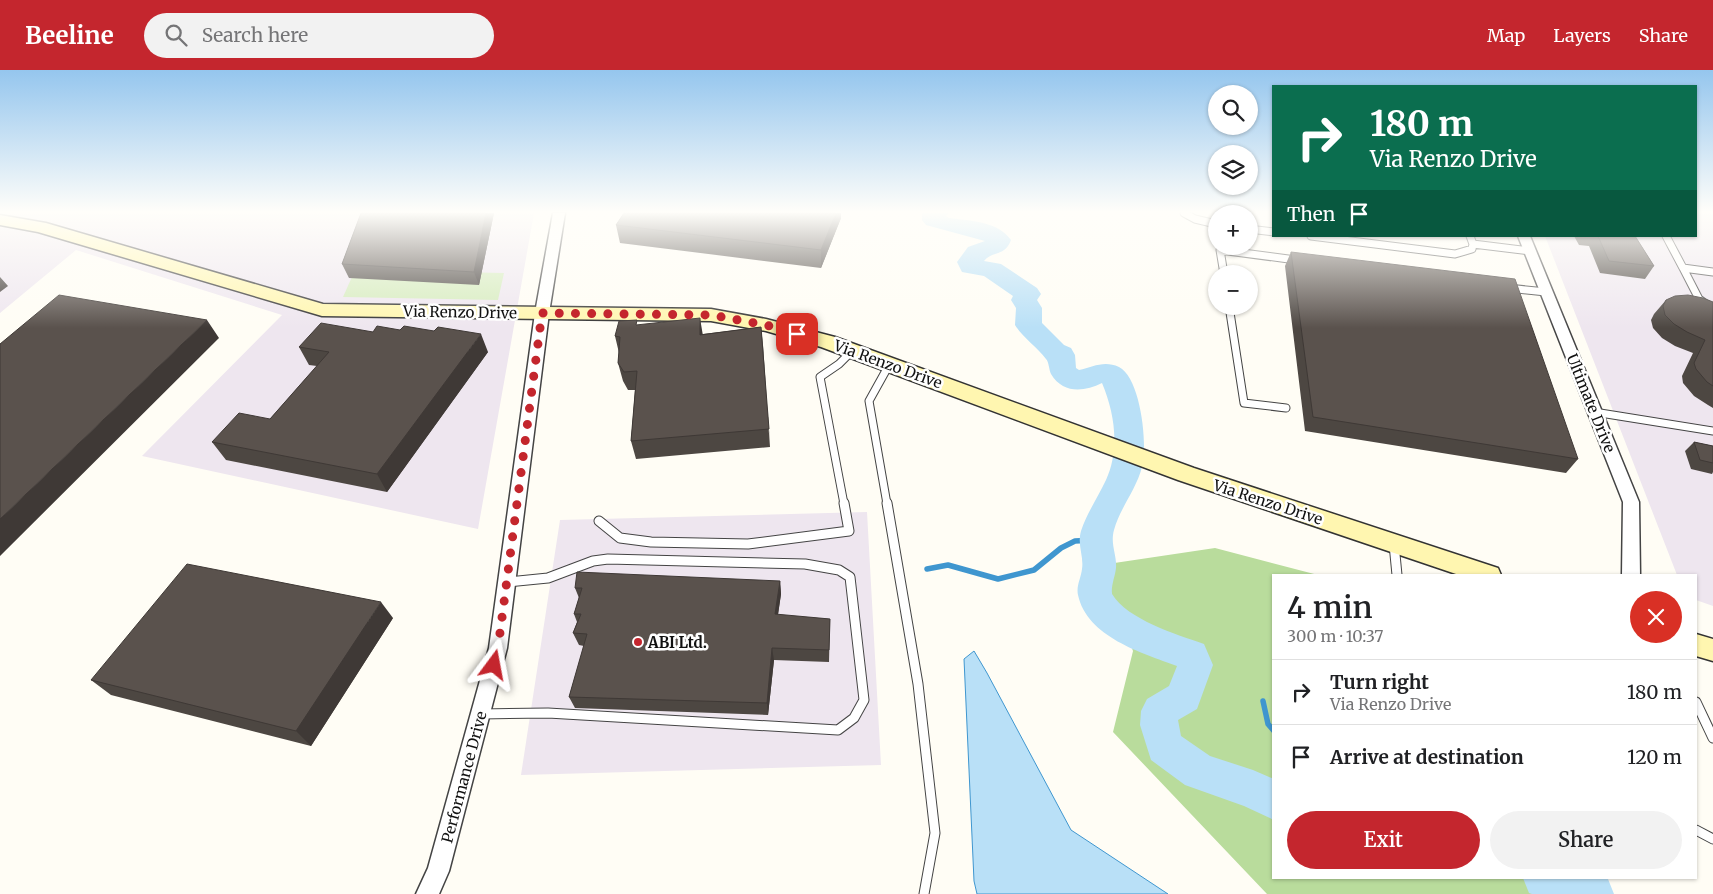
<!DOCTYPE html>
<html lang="en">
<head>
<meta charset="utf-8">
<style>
	:root { --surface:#fff; --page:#f2f2f2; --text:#202124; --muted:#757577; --line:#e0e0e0; --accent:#c4262e }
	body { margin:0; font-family:Merriweather,serif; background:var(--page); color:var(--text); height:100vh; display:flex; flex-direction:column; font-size:19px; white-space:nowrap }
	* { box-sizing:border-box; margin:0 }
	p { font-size:16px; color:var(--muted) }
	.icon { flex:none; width:28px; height:28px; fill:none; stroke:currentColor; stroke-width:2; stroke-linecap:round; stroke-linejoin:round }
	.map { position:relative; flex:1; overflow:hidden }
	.sheet { position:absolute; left:1272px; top:504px; width:425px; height:305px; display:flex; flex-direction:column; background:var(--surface); border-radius:0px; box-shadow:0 1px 4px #0004 }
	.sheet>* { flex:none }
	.banner { position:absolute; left:1272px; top:15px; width:425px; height:152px; border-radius:0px; box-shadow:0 1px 4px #0004; background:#0b6e4f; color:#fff; overflow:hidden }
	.buttons { position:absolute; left:1208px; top:15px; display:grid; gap:10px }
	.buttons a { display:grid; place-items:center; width:50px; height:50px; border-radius:50%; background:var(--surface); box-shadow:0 1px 4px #0004; font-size:25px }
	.pin { position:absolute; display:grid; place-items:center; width:42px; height:42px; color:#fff; margin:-21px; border-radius:10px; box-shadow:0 2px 8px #0006 }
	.me { position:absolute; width:55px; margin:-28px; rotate:13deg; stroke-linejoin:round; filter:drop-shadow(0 0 4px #0008) }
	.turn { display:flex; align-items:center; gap:18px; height:105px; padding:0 15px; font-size:22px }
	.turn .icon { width:65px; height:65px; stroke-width:2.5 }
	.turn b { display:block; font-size:35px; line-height:42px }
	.then { display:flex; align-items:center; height:48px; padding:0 15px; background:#0003; gap:10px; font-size:19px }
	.round { display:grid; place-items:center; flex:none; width:52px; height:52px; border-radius:26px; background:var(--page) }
	.overview { display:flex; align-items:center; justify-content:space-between; height:85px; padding:0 15px }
	h1 { font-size:30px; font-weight:600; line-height:38px }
	.button { display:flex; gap:10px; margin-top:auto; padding:10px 15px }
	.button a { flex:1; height:58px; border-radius:30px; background:var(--accent); color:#fff; font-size:20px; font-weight:600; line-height:58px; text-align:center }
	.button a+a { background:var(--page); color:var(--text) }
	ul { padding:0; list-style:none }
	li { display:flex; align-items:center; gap:15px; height:65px; padding:0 15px; border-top:1px solid var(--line) }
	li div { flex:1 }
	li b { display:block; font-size:19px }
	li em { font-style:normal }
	header { display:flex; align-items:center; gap:30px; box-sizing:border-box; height:70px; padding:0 25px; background:var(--accent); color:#fff }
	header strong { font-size:24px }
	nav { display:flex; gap:28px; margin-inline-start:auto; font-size:18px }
	.search { width:350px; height:45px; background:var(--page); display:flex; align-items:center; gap:12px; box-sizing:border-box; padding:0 18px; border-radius:28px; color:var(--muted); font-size:19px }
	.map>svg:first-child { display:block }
	.industrial { fill:#eee6ef }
	.green { fill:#d5ebbd }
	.forest { fill:#b9dc9c }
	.water { fill:#b9e0f7; stroke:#3f96cf }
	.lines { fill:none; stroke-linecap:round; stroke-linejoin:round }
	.stream { stroke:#3f96cf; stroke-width:5.5 }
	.river { fill:#b9e0f7; fill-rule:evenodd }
	.lane-far1-casing { stroke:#444; stroke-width:9 }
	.lane-casing { stroke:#444; stroke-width:11 }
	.street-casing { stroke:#444; stroke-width:3 }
	.secondary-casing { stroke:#333; stroke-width:3 }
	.lane-far1 { stroke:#fff; stroke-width:7 }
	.lane { stroke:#fff; stroke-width:9 }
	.street { fill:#fff; fill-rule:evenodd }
	.secondary { fill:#fff6b0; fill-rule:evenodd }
	.wall { fill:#4d4742 }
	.shaded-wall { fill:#3f3936 }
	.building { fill:#5a524d; stroke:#3f3936 }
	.route { stroke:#c4262e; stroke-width:9; stroke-dasharray:0 16.2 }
	.poi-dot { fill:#c4262e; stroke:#fff; stroke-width:2 }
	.labels { text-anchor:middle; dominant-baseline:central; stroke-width:5; stroke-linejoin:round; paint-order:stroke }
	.street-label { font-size:15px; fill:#111; stroke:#fff }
	.poi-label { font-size:15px; font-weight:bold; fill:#111; stroke:#fff; text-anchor:start }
</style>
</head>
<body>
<header>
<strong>Beeline</strong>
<div class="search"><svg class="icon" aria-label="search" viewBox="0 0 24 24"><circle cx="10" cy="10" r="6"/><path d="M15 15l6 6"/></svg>Search here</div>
<nav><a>Map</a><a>Layers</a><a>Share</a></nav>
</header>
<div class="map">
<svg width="1713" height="824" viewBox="0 0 1713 824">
	<rect width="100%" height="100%" fill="#fffdf5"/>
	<!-- industrial -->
	<path class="industrial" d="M 0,143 L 534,143 L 478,459 L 142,386 L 282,245 L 76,180 L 0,243 Z
		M 1696,143 L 1713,143 L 1713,536 L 1696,530 L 1696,505 L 1677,505 L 1545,166 L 1696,166 Z
		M 867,442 L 881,695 L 521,705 L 560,450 Z"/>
	<!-- green -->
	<path class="green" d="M 355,200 L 504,203 L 498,230 L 343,227 Z"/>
	<!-- forest -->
	<path class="forest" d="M 1215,478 L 1318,505 L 1274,505 L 1274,808 L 1545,808 L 1547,814 L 1576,824 L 1267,824 L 1113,662 L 1133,581 L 1101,495 Z"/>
	<!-- water -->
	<path class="water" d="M 974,581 L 987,603 L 1071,760 L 1168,824 L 977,824 L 974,811 L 964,589 Z"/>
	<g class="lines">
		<!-- stream -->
		<path class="stream" d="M 927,499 L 948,495 L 998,509 L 1034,500 L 1061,478 L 1075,471 L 1095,470
			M 1263,631 L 1268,654 L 1274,661"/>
		<!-- river -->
		<path class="river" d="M 922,143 L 949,143 L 946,146 L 949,148 C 970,151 998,151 1011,170 C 1005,187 993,180 984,191 L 1001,194 L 1037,218 L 1041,224 L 1037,230 L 1042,238 L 1042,253 L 1064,275 L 1071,278 L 1075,285 L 1076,298 L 1079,300 C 1093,297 1104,290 1119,297 C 1141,308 1148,376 1142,397 C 1136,420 1120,438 1114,460 C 1110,474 1117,485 1116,498 C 1115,507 1111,515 1112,524 C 1128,550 1176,564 1204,574 L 1213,595 L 1197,639 L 1178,650 L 1181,666 L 1210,686 L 1253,700 L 1274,709 L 1274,750 L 1244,736 L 1185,715 L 1151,690 L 1140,655 L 1141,641 L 1147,629 L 1169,616 L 1177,596 C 1142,583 1087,567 1078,525 C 1076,516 1081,508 1082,499 C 1084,486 1077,475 1081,461 C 1087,443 1098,427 1106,410 C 1120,379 1115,344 1102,313 C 1084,322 1063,324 1051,304 C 1049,300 1049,292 1046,289 C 1037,277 1023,268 1015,255 L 1016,238 L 1011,230 L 1013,226 L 984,206 L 962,202 L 957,192 L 968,177 L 985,171 L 926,155 L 922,150 Z
			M 1523,808 L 1605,808 L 1608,809 L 1614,824 L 1532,824 L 1529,823 Z"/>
		<!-- lane-far1 casing -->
		<g class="lane-far1-casing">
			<path id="lane-far1" d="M 1184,143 L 1195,149 L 1216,154
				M 1249,159 L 1274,162
				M 1311,166 L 1455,184 L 1472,179 L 1473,174
				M 1470,166 L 1473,174 L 1530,181
				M 1666,166 L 1683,198
				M 1713,202 L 1683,198 L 1699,229 L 1713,239
				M 1224,204 L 1220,180 L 1296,190
				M 1508,218 L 1546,222
				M 1229,236 L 1244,333 L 1286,338
				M 1594,342 L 1713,361
				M 844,434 L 820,307 L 839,294 L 852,281
				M 887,434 L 869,331 L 889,295"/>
		</g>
		<!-- lane casing -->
		<g class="lane-casing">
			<path id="lane" d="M 887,433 L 918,614 L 935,763 L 924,824
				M 599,451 L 620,468 L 651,472 L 748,474 L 849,461 L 844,433
				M 1394,474 L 1397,505
				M 1696,632 L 1713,668
				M 481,644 L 548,643 L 838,660 L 854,648 L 864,630 L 850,507 L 839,500 L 805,494 L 608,489 L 593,491 L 548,508 L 507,512
				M 1696,760 L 1713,769"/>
		</g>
		<!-- street casing -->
		<g class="street-casing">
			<path id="street" d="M 553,143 L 565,143 L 549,243 L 507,578 L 449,801 L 439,824 L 416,824 L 428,798 L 489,578 L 535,243 Z
				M 1518,166 L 1530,166 L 1639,432 L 1640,505 L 1622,505 L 1623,432 Z"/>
		</g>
		<!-- secondary casing -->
		<g class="secondary-casing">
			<path id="secondary" d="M 0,145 L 46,153 L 323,234 L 711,239 L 766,249 L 835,267 L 1194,398 L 1498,498 L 1501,505 L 1459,505 L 1178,410 L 821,277 L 766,261 L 711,251 L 322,246 L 38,162 L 0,155 Z
				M 1696,564 L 1713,569 L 1713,591 L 1696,586 Z"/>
		</g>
		<!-- lane-far1 -->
		<use href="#lane-far1" class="lane-far1"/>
		<!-- lane -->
		<use href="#lane" class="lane"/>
		<!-- street -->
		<use href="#street" class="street"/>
		<!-- secondary -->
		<use href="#secondary" class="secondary"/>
	</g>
	<!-- wall -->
	<path class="wall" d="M 361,143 L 494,143 L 479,215 L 349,208 L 342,194 Z
		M 841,148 L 821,198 L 620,173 L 616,155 Z
		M 1574,166 L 1635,166 L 1654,196 L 1645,209 L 1600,203 L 1589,176 L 1579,175 Z
		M 1291,182 L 1578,389 L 1566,403 L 1305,361 L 1285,196 Z
		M 1666,230 L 1713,232 L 1713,338 L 1708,335 L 1694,326 L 1683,313 L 1682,306 L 1693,283 L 1675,276 L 1662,268 L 1653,258 L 1651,250 L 1654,244 Z
		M 638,255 L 703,264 L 761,257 L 770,377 L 636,389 L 631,371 L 635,320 L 628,320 L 623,311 L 618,293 L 619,283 L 615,266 Z
		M 299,277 L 488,282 L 387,422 L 226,390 L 212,372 L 270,349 L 317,296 L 309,295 Z
		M 1694,372 L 1713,376 L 1713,402 L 1712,404 L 1691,399 L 1685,381 Z
		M 780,511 L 781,524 L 778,545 L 830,549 L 829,592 L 774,590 L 768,645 L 575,638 L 569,627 L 584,576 L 579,575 L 573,563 L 577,552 L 574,544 L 579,528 L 575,518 Z
		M 393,548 L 311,676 L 111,625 L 91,610 Z"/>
	<!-- shaded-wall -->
	<path class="shaded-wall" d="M 486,143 L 494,143 L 479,215 L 474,202 Z
		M 836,143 L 841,143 L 841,148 L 821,198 L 821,180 Z
		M 0,207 L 8,216 L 0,222 Z
		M 700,248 L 703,266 L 700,265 Z
		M 207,250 L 219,268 L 0,486 L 0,449 Z
		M 761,257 L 763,275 L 770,377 L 769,359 Z
		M 481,264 L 488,282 L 387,422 L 377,404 Z
		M 780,511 L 781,524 L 776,557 L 775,544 Z
		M 381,532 L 393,548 L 311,676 L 296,661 Z
		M 772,578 L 774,590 L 768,645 L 767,633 Z"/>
	<!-- building -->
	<path class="building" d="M 361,143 L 486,143 L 474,202 L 342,194 Z
		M 624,143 L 836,143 L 821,180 L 616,155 Z
		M 1598,166 L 1635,166 L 1654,196 L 1609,191 Z
		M 1291,182 L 1515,209 L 1578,389 L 1313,347 Z
		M 59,225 L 207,250 L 0,449 L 0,274 Z
		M 1688,225 L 1703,228 L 1713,232 L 1713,316 L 1707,312 L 1696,299 L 1694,293 L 1705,270 L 1687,262 L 1674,254 L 1665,245 L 1663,236 L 1666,230 L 1675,226 Z
		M 700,248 L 700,265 L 761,257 L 769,359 L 631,371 L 637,301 L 624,302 L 618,293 L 620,267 L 615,266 L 619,251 L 637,250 L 636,255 Z
		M 321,253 L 373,262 L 377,256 L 400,260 L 404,256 L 434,261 L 438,257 L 481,264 L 377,404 L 212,372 L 239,343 L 270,349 L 329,282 L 299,277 Z
		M 1694,372 L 1713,376 L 1713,393 L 1700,390 Z
		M 187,494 L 381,532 L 296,661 L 91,610 Z
		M 577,502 L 780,511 L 775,544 L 830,549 L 829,580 L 772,578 L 767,633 L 569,627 L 587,564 L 573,563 L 581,544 L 574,544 L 582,518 L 575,518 Z"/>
	<!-- sky -->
	<linearGradient id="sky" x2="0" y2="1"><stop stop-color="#95c6ee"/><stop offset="0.55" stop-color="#fffefa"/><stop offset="1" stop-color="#fffefa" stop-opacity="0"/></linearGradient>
	<rect width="1713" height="258" fill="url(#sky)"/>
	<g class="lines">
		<!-- route -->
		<path class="route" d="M 494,595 L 498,578 L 542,243 L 711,245 L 766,255 L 797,264"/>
	</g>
	<!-- markers -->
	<circle class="poi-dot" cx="638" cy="572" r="5"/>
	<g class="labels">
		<!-- street labels -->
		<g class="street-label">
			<text transform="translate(460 242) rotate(1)">Via Renzo Drive</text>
			<text transform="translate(888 294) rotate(20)">Via Renzo Drive</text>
			<text transform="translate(1591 333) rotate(68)">Ultimate Drive</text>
			<text transform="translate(1268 432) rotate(18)">Via Renzo Drive</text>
			<text transform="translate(464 707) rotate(-75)">Performance Drive</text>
		</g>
		<!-- poi labels -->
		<g class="poi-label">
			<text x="648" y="572">ABI Ltd.</text>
		</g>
	</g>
</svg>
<div class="buttons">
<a><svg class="icon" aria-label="search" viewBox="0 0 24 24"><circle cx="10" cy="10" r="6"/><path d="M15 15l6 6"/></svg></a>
<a><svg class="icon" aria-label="layers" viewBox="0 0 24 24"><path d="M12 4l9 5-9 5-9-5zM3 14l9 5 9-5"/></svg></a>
<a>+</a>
<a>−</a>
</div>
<div class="pin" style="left:797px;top:264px;background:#d93025"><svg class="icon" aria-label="arrive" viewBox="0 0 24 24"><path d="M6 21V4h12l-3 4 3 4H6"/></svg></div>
<svg class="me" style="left:494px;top:595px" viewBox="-20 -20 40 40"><path d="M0-17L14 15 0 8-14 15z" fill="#c4262e" stroke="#fff" stroke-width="4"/></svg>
<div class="banner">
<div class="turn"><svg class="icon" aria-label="right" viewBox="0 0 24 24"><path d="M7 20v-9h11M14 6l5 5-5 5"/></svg><div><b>180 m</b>Via Renzo Drive</div></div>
<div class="then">Then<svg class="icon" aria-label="arrive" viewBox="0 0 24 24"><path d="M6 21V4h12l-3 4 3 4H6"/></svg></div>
</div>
<section class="sheet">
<div class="overview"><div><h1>4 min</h1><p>300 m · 10:37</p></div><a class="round" style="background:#d93025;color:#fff"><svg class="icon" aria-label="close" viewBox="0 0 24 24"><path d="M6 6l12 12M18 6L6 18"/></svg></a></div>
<ul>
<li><svg class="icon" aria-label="right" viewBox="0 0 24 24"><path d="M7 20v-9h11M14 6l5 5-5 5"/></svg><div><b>Turn right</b><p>Via Renzo Drive</p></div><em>180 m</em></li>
<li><svg class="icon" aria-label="arrive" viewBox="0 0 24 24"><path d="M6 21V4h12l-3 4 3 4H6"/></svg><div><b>Arrive at destination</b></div><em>120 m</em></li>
</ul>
<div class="button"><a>Exit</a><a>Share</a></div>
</section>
</div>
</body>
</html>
